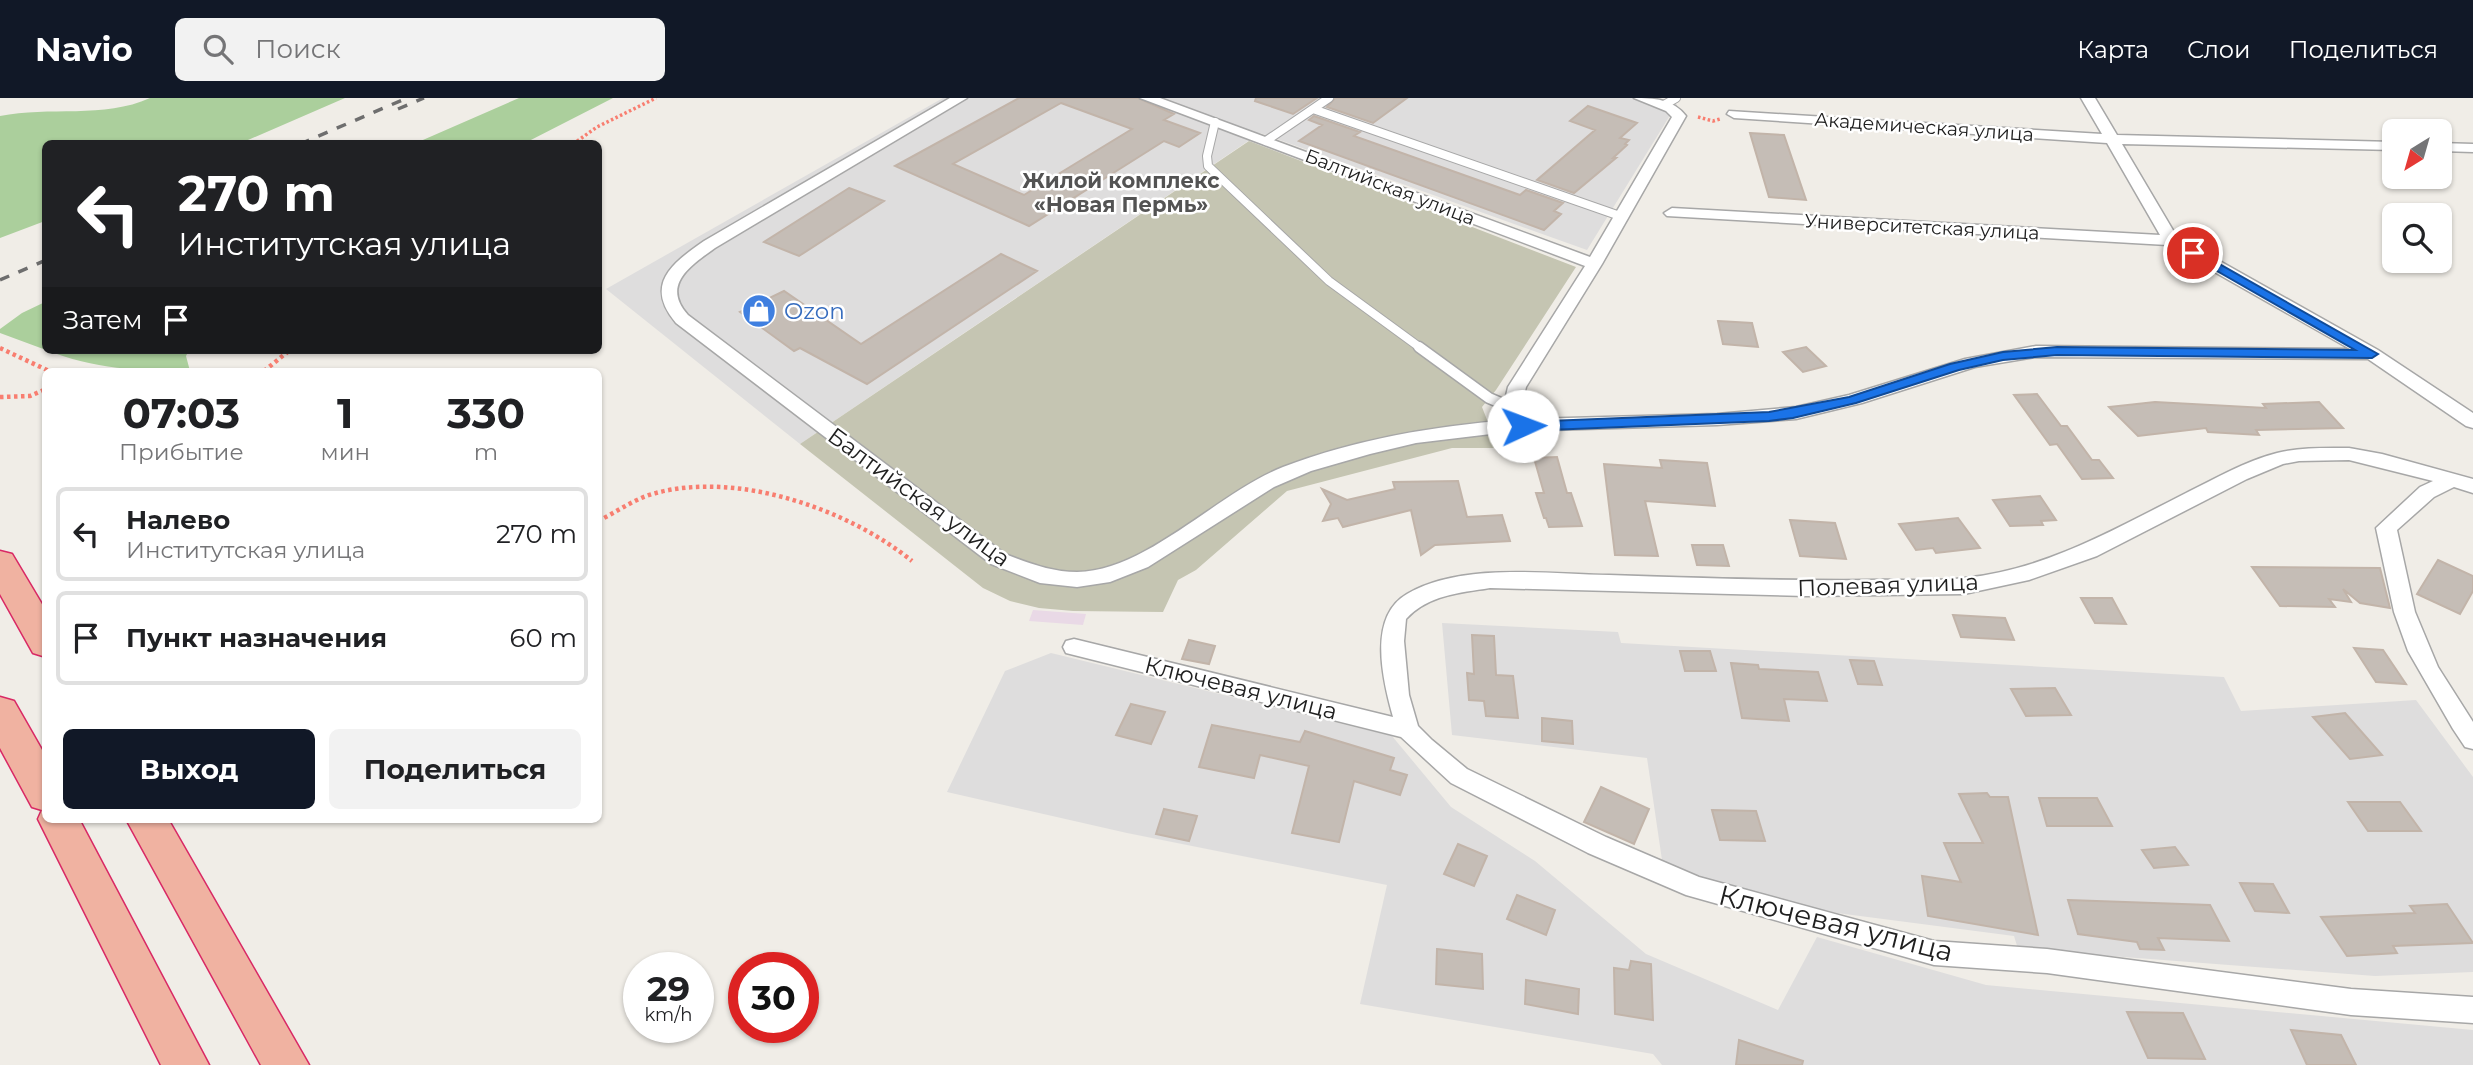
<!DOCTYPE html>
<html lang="ru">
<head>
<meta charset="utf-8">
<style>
	:root { --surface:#fff; --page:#f2f2f2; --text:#202124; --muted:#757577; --line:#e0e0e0; --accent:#111827 }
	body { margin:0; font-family:Montserrat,sans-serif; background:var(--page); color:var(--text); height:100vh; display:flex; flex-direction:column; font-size:26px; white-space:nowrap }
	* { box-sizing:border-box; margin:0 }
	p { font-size:23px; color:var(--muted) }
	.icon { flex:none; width:38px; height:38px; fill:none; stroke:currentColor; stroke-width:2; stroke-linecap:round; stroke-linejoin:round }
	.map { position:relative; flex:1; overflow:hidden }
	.panel { position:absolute; left:42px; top:270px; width:560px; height:455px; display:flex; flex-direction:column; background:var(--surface); border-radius:10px; box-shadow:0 2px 5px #0004 }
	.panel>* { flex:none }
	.guide { position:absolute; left:42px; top:42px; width:560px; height:214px; border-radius:10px; box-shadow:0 2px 5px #0004; background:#202124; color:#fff; overflow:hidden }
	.needle { width:46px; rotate:217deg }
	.buttons { position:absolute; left:2382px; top:21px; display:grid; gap:14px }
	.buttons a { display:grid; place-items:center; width:70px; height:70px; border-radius:10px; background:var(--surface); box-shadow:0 2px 5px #0004; font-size:35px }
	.speed { position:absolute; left:623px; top:854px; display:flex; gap:14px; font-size:35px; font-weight:700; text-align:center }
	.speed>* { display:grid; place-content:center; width:91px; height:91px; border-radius:50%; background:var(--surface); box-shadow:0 2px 5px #0004; line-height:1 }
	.speed small { font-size:18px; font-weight:400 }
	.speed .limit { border:10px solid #d22; background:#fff; color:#111 }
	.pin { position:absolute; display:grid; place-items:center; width:60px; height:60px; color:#fff; margin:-30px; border:4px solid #fff; border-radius:50%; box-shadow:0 2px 7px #0007 }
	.me { position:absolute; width:77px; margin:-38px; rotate:88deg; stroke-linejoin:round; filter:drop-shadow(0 0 5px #0008) }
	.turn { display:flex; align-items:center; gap:24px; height:147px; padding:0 21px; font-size:32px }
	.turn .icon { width:91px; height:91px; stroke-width:2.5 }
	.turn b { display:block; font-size:49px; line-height:60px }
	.then { display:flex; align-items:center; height:66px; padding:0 21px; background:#0003; gap:14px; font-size:26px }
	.eta { display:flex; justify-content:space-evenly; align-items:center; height:119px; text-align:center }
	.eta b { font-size:42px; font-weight:700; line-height:49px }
	.primary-button { display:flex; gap:14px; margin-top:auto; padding:14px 21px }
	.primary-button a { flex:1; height:80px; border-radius:10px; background:var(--accent); color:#fff; font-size:28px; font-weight:700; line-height:80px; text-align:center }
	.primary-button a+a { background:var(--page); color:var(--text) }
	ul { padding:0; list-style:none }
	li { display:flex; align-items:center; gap:21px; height:94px; margin:0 14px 10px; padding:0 7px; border:4px solid var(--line); border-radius:10px }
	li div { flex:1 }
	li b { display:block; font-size:26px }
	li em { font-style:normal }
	header { display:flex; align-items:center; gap:42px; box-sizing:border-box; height:98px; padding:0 35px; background:var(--accent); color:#fff }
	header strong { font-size:33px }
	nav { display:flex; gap:38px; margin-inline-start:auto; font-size:24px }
	.search { width:490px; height:63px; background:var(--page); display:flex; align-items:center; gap:18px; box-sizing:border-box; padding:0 24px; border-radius:10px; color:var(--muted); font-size:26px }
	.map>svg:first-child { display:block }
	.residential { fill:#dedddd }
	.industrial { fill:#e9d9e6 }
	.construction { fill:#c5c5b2 }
	.forest { fill:#abcf9c }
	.building { fill:#c5bdb6; stroke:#c2b4a9; stroke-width:2; fill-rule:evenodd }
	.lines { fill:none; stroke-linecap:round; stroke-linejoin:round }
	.service-far1-casing { stroke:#a7a7a7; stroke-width:10 }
	.service-casing { stroke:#a7a7a7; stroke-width:13 }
	.minor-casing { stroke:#a7a7a7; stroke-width:3 }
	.trunk-casing { stroke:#d92965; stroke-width:3 }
	.path-far1 { stroke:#f87e70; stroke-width:3.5; stroke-dasharray:2.5 2.5; stroke-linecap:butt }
	.path { stroke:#f87e70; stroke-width:4.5; stroke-dasharray:3.5 3.5; stroke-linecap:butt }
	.service-far1 { stroke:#fff; stroke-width:8 }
	.service { stroke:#fff; stroke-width:10 }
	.minor { fill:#fff; fill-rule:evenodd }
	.trunk { fill:#f0b2a1; fill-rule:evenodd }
	.rail { stroke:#6e6e6e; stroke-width:3.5; stroke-dasharray:10 10; stroke-linecap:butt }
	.route { fill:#1a73e8; stroke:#114b97; stroke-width:2 }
	.labels { text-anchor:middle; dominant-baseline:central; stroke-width:5; stroke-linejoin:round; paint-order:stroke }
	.far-street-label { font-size:19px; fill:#202020; stroke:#fff }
	.far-neighbourhood-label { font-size:21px; font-weight:bold; fill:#535353; stroke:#fff }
	.shop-label { font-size:23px; fill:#366cbe; stroke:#fff; text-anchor:start }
	.street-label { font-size:23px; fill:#202020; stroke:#fff }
	.near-street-label { font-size:28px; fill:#202020; stroke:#fff }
</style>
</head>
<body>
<header>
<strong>Navio</strong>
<div class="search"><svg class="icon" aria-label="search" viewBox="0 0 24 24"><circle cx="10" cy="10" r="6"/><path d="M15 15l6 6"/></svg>Поиск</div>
<nav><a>Карта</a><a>Слои</a><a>Поделиться</a></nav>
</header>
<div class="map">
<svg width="2473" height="967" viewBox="0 0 2473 967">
	<rect width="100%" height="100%" fill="#f0ede7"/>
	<!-- residential -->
	<path class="residential" d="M 943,0 L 1657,0 L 1677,6 L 1587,152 L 1260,35 L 800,346 L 606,191 Z
		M 1442,525 L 1618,534 L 1621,545 L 2224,579 L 2241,613 L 2416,602 L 2473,679 L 2473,874 L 2375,878 L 2018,851 L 2014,838 L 1837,815 L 1715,788 L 1662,762 L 1647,660 L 1452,637 Z
		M 1051,555 L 1392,638 L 1451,709 L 1535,763 L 1646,856 L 1778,912 L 1817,839 L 1986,887 L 2473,932 L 2473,967 L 1662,967 L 1653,956 L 1360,906 L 1387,787 L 1127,735 L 947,694 L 1005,573 Z"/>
	<!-- industrial -->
	<path class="industrial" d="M 1033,512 L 1086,516 L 1083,527 L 1029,523 Z"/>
	<!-- construction -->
	<path class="construction" d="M 1249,43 L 1576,169 L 1496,292 L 1482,309 L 1498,350 L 1452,350 L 1287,393 L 1196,472 L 1178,482 L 1163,514 L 1073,513 L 1039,510 L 1010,503 L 983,490 L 800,346 Z"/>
	<!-- forest -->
	<path class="forest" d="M 150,0 L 345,0 L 241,45 L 46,46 L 45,123 L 0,140 L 0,18 C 49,8 104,21 150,0 Z
		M 519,0 L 613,0 L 525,45 L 416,45 Z
		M 45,204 L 46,252 L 0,235 L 0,231 L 22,215 Z
		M 46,252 L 189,252 L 186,258 L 190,273 C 140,273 93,271 46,252 Z"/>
	<!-- building -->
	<path class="building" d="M 1019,0 L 1138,0 L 1174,16 L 1164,22 L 1200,35 L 1179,49 L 1164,43 L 1029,128 L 895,68 ZM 1061,5 L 1132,31 L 1024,97 L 953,66 Z
		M 1256,0 L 1317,0 L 1293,16 L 1255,3 Z
		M 1335,0 L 1407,0 L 1373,25 L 1327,9 Z
		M 1588,8 L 1637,25 L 1620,40 L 1629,42 L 1625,46 L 1627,47 L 1613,60 L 1616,60 L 1574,95 L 1537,82 L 1595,32 L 1570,23 Z
		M 1314,18 L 1360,34 L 1354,38 L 1520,97 L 1526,92 L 1563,105 L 1554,113 L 1561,116 L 1544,132 L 1299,43 L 1322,27 L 1309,22 Z
		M 1750,35 L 1784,37 L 1806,102 L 1769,99 Z
		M 849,90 L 884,103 L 799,158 L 764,144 Z
		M 1001,156 L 1037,173 L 867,286 L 800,250 L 794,253 L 740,214 L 784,193 L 861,246 Z
		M 1718,223 L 1752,225 L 1758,249 L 1723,246 Z
		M 1806,249 L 1826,268 L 1803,274 L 1783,254 Z
		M 2037,296 L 2061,328 L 2067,328 L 2092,362 L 2099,362 L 2113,380 L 2082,381 L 2057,346 L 2050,347 L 2014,297 Z
		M 2155,304 L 2266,310 L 2263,306 L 2319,304 L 2343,330 L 2256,332 L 2259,337 L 2208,334 L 2206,330 L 2138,338 L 2109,309 Z
		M 1557,359 L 1567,395 L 1571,395 L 1582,428 L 1549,429 L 1546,420 L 1544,420 L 1536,395 L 1544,395 L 1534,360 Z
		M 1660,362 L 1707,365 L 1715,408 L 1645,403 L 1658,458 L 1615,457 L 1604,366 L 1662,370 Z
		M 1458,383 L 1467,419 L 1502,417 L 1510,443 L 1435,447 L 1421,457 L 1411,412 L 1343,429 L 1338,420 L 1323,423 L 1331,406 L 1322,391 L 1347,402 L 1395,391 L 1393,384 Z
		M 2040,398 L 2056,422 L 2041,423 L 2043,427 L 2010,428 L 1993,402 Z
		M 1958,420 L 1980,450 L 1936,455 L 1933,450 L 1916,452 L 1899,426 Z
		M 1790,422 L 1835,425 L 1846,461 L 1800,458 Z
		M 1692,447 L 1723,447 L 1729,468 L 1697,467 Z
		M 2438,462 L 2473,478 L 2473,493 L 2460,516 L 2417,496 Z
		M 2252,469 L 2380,470 L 2390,510 L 2360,505 L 2343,491 L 2351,504 L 2329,501 L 2335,509 L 2280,508 Z
		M 2081,500 L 2112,500 L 2126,526 L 2095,525 Z
		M 1953,517 L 2005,520 L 2014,542 L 1961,539 Z
		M 1472,537 L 1494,538 L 1496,577 L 1513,578 L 1518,620 L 1486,618 L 1484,603 L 1469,602 L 1467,575 L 1474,576 Z
		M 1189,542 L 1215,548 L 1209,566 L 1182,561 Z
		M 2354,550 L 2383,552 L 2406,586 L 2376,584 Z
		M 1680,553 L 1710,553 L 1716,573 L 1685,573 Z
		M 1850,562 L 1874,563 L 1882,587 L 1858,586 Z
		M 1731,565 L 1758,567 L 1759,571 L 1818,574 L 1827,603 L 1784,601 L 1789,623 L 1742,620 Z
		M 2055,590 L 2071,617 L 2026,618 L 2011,591 Z
		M 1131,606 L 1165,614 L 1151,646 L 1116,637 Z
		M 2345,615 L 2382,657 L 2350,661 L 2313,619 Z
		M 1542,620 L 1572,623 L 1573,646 L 1542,643 Z
		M 1212,627 L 1300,644 L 1305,633 L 1394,660 L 1390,672 L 1407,677 L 1400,697 L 1354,683 L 1339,744 L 1292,735 L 1309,668 L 1260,657 L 1254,680 L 1199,669 Z
		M 1601,689 L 1649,711 L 1634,746 L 1584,724 Z
		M 1987,695 L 1990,699 L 2008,699 L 2038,837 L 1928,818 L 1922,778 L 1961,784 L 1944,745 L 1983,745 L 1959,696 Z
		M 2039,700 L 2097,700 L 2112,728 L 2047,728 Z
		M 2348,704 L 2400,704 L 2421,733 L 2368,733 Z
		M 1164,711 L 1197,718 L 1189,743 L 1156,736 Z
		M 1712,712 L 1756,713 L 1765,743 L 1720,742 Z
		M 1458,746 L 1487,758 L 1474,788 L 1444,776 Z
		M 2175,749 L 2188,767 L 2154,770 L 2142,752 Z
		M 2240,785 L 2273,786 L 2289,815 L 2255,813 Z
		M 1517,797 L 1555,812 L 1546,837 L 1507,821 Z
		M 2068,802 L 2210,807 L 2229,843 L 2158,840 L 2164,852 L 2140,851 L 2137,844 L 2078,836 Z
		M 2447,806 L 2473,845 L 2393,848 L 2397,855 L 2347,858 L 2321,819 L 2415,815 L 2410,808 Z
		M 1437,851 L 1482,856 L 1483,891 L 1436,886 Z
		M 1631,863 L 1651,866 L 1653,922 L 1615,916 L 1614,870 L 1629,872 Z
		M 1526,882 L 1579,891 L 1578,916 L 1525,906 Z
		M 2127,914 L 2183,915 L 2205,961 L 2148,960 Z
		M 2291,932 L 2341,937 L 2356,967 L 2307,967 Z
		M 1739,942 L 1803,963 L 1802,967 L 1736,967 Z"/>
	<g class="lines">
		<!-- service-far1 casing -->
		<g class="service-far1-casing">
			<path id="service-far1" d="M 1664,7 L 1676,0
				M 1313,11 L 1620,118
				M 1215,24 L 1207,58 L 1208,68 L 1329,183 L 1422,251
				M 1266,43 L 1329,0"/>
		</g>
		<!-- service casing -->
		<g class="service-casing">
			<path id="service" d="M 1419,249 L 1489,300 L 1515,311"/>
		</g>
		<!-- minor casing -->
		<g class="minor-casing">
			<path id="minor" d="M 950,0 L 967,0 L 715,150 C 690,168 661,187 688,217 L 1005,456 C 1028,465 1052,474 1077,474 C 1147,473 1217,395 1283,369 C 1356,341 1434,328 1511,322 L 1505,302 L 1508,289 L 1585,168 L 1140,0 L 1160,0 L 1590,159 L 1672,19 L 1666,13 L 1634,0 C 1654,0 1673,1 1686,18 L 1602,166 L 1526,289 L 1523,302 L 1530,321 L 1717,316 L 1796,309 L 1849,297 L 1965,261 L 2036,248 L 2350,251 L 2167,147 L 1667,118 L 1664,115 L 1672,110 L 2160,137 L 2107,45 L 1734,20 L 1727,16 L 1729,13 L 2102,36 L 2081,0 L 2095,0 L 2117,37 L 2394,44 L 2394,52 L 2122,46 L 2177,139 L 2378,252 L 2473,315 L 2473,330 L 2466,328 L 2368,261 L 2036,259 L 1975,269 L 1862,305 L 1796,321 L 1717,327 L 1516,333 L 1416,345 L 1370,356 L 1311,373 L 1274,389 L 1148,469 L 1110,484 L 1077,489 L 1040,485 L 991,466 L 676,225 C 644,187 671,166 704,143 Z
				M 2440,45 L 2473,46 L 2473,54 L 2440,53 Z
				M 2349,350 L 2382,356 L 2473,381 L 2473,395 L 2454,389 L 2434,399 L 2397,432 L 2415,514 L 2438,569 L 2473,624 L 2473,651 L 2465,649 L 2453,631 L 2408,553 L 2394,514 L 2376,430 L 2420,389 L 2433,383 L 2349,362 L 2299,363 L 2283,366 L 2247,381 L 2097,458 L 2029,482 L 1964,496 L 1806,498 L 1490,490 C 1459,495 1428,497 1406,521 L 1404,543 L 1409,597 L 1418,628 L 1432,642 L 1467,671 L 1606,739 L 1699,779 L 1934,843 L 2047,851 L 2351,891 L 2473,899 L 2473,925 L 2351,917 L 2047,875 L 1934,867 L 1686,797 L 1588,755 L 1451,685 L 1401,639 L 1074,557 L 1066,555 L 1063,549 L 1066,543 L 1074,541 L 1393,619 C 1383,583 1367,519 1407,496 C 1462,464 1547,476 1609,477 C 1696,480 1783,483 1870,482 C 1901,481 1934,484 1964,480 C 2045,472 2115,431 2186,395 C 2215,381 2245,363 2277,355 C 2301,349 2325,350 2349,350 Z"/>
		</g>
		<!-- trunk casing -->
		<g class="trunk-casing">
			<path id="trunk" d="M 0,453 L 12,456 L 46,513 L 46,559 L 33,555 L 0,496 Z
				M 0,599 L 14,603 L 46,659 L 46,721 L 79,721 L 209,967 L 161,967 L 38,721 L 42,712 L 32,709 L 0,650 Z
				M 126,721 L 168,721 L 309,967 L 261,967 Z"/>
		</g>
		<!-- path-far1 -->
		<path class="path-far1" d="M 1698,19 L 1713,23 L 1720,21
			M 573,46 L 597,29 L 656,0"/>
		<!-- path -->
		<path class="path" d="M 0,250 L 49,273
			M 264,273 L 290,252
			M 0,299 L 30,298 L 46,291
			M 598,423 C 617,414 635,400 656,395 C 738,373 848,411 912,463"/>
		<!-- service-far1 -->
		<use href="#service-far1" class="service-far1"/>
		<!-- service -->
		<use href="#service" class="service"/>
		<!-- minor -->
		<use href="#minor" class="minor"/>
		<!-- trunk -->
		<use href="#trunk" class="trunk"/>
		<!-- rail -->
		<path class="rail" d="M 398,11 L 424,0
			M 300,46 L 407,0
			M 0,182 L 46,162"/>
	</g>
	<!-- route -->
	<path class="route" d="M 2193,151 L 2378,256 L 2372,260 L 2057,257 L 2003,262 L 1959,272 L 1856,305 L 1793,320 L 1769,323 L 1523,333 L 1516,328 L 1523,324 L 1769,314 L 1849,299 L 1950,266 L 2003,254 L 2057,249 L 2355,252 L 2189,157 L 2189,152 Z"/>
	<!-- icons -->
	<defs>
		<g id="shop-disc" transform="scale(1.75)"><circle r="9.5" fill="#3f7fe0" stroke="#fff"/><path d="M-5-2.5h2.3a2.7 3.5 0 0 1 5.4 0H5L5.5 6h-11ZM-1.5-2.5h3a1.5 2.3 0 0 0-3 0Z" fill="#fff"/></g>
	</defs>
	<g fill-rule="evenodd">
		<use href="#shop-disc" x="759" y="213"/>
	</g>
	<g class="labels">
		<!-- far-street labels -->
		<g class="far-street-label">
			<text transform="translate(1924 29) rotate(4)">Академическая улица</text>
			<text transform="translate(1390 89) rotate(21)">Балтийская улица</text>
			<text transform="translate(1922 129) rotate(3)">Университетская улица</text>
		</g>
		<!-- far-neighbourhood labels -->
		<g class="far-neighbourhood-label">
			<text x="1121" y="82">Жилой комплекс<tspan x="1121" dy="24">«Новая Пермь»</tspan></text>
		</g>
		<!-- shop labels -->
		<g class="shop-label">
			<text x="784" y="213">Ozon</text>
		</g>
		<!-- street labels -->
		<g class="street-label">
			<text transform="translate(919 399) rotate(36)">Балтийская улица</text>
			<text transform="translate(1888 487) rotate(-2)">Полевая улица</text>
			<text transform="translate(1241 590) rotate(14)">Ключевая улица</text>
		</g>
		<!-- near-street labels -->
		<g class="near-street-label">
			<text transform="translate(1836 825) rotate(14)">Ключевая улица</text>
		</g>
	</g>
</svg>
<div class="buttons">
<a><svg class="needle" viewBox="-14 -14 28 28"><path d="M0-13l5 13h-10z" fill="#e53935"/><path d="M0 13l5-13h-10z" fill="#757577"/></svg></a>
<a><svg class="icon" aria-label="search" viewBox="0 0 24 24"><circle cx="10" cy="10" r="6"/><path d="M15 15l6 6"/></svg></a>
</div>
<div class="speed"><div>29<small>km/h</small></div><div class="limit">30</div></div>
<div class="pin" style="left:2193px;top:155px;background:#d93025"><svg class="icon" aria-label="arrive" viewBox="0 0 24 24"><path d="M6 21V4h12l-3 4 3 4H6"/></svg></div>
<svg class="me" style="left:1523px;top:328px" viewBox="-20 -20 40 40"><circle r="19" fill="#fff"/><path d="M0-13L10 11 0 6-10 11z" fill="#1a73e8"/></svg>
<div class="guide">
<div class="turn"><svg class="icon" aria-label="left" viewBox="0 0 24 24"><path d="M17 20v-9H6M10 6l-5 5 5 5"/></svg><div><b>270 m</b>Институтская улица</div></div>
<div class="then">Затем<svg class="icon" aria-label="arrive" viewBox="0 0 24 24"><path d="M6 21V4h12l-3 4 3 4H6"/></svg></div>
</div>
<section class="panel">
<div class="eta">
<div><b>07:03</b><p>Прибытие</p></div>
<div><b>1</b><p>мин</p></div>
<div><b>330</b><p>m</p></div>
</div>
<ul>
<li><svg class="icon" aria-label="left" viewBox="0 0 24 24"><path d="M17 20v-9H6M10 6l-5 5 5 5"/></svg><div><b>Налево</b><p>Институтская улица</p></div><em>270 m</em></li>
<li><svg class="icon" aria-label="arrive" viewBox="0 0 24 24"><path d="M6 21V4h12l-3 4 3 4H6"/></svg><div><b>Пункт назначения</b></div><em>60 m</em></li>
</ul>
<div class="primary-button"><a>Выход</a><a>Поделиться</a></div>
</section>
</div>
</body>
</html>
